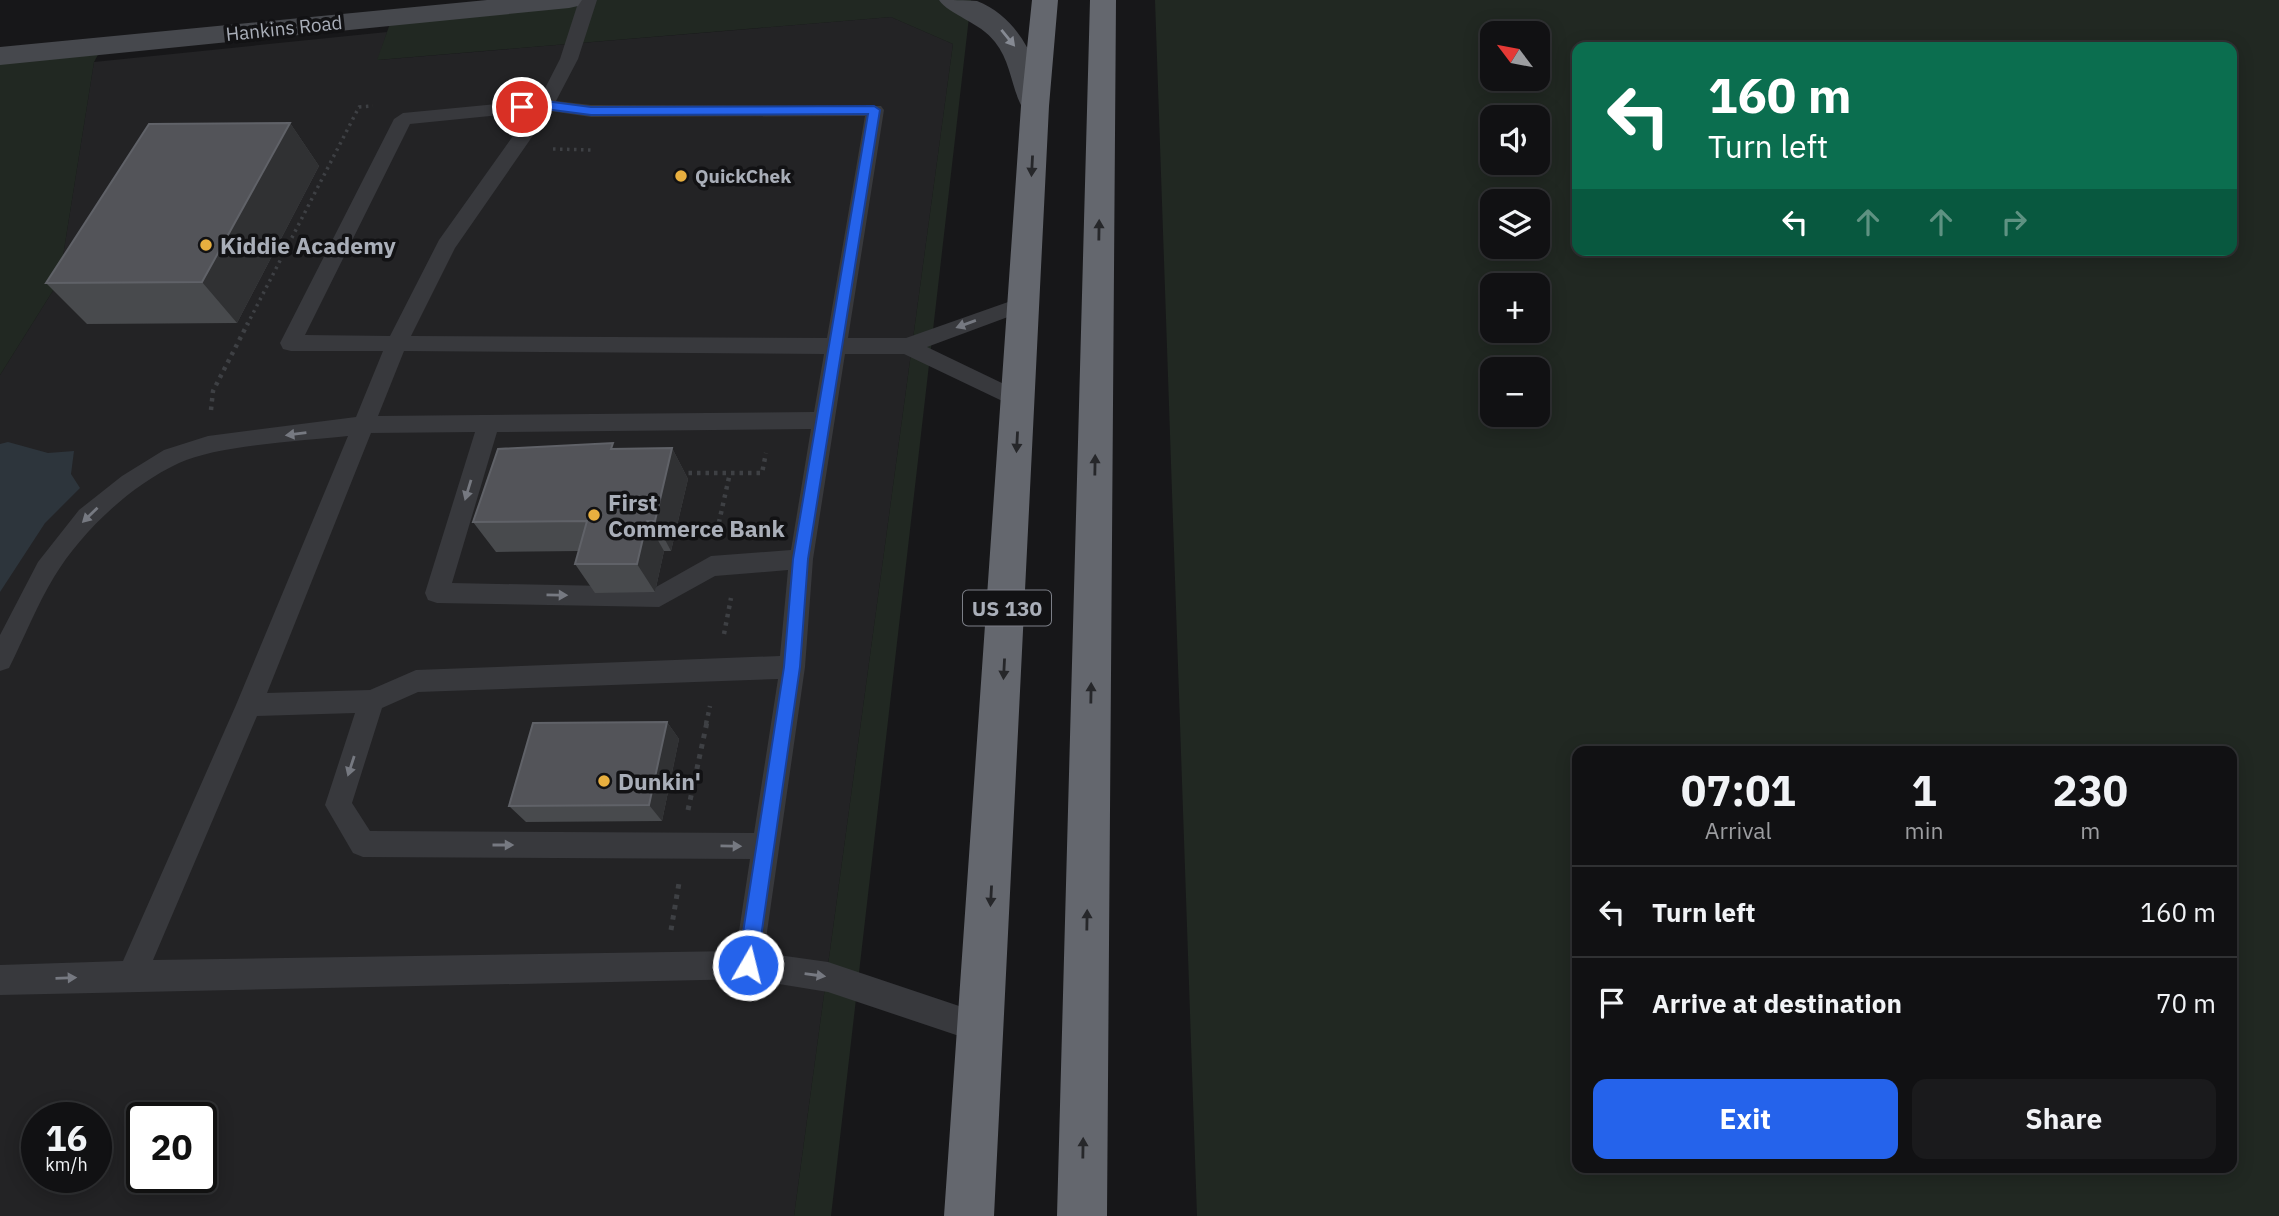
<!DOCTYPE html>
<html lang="en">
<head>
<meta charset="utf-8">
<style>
	:root { --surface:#111113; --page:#1a1a1c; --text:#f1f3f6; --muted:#9c9da0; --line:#303133; --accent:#2563eb }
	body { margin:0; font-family:"IBM Plex Sans",sans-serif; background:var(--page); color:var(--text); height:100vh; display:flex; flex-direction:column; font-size:26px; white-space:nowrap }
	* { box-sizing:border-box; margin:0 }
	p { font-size:23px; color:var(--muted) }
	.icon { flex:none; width:38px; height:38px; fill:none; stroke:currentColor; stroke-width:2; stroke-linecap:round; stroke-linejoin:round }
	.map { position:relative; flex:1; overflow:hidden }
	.side { position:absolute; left:1572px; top:746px; width:665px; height:427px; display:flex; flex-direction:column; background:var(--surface); border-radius:14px; box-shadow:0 4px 18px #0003,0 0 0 2px var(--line) }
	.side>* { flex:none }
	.hud { position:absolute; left:1572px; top:42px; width:665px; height:214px; border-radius:14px; box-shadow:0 4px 18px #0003,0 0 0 2px var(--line); background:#0b6e4f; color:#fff; overflow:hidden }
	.needle { width:46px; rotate:302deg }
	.fabs { position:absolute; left:1480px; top:21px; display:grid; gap:14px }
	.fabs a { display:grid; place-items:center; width:70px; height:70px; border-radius:14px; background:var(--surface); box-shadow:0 4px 18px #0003,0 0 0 2px var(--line); font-size:35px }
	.speed { position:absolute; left:21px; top:1102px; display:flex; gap:14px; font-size:35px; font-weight:700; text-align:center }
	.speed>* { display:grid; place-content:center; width:91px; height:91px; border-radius:50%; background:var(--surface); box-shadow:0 4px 18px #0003,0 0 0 2px var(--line); line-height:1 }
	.speed small { font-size:18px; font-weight:400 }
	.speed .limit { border:4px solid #111; border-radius:10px; background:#fff; color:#111 }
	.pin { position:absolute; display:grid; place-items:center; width:60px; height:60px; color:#fff; margin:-30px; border:4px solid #fff; border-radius:50%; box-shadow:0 2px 7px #0007 }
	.me { position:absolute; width:77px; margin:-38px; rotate:8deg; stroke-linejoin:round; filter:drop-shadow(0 0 5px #0008) }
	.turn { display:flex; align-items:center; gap:24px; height:147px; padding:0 21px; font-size:32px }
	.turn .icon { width:91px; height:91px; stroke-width:2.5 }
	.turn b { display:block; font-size:49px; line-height:60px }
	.lanes { display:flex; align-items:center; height:66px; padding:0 21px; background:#0003; justify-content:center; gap:35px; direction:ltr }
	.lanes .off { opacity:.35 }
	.eta { display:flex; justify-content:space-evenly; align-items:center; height:119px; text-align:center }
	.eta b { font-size:42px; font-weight:700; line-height:49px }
	.cta { display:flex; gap:14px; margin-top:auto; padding:14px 21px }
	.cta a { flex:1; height:80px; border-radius:14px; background:var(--accent); color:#fff; font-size:28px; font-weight:700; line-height:80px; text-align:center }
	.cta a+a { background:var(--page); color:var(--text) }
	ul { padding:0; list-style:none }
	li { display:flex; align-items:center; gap:21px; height:91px; padding:0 21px; border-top:2px solid var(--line) }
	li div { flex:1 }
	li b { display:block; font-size:26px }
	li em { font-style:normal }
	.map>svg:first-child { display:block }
	.built { fill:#232325; fill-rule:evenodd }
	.green { fill:#212822; fill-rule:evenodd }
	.water { fill:#2d353c }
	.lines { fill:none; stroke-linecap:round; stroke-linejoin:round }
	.path-far2 { stroke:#3e4044; stroke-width:3.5; stroke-dasharray:2.5 4.5; stroke-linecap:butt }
	.path-far1 { stroke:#3e4044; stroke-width:4.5; stroke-dasharray:3.5 5; stroke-linecap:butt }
	.path { stroke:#3e4044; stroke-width:5; stroke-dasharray:4.5 6; stroke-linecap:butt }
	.lane { fill:#38393d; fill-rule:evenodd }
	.secondary { fill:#46484d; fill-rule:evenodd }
	.highway { fill:#64676e; fill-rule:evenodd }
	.wall { fill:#484a4d }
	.shaded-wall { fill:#303133 }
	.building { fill:#535459; stroke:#606268; stroke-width:2 }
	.oneway { fill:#868a93 }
	.oneway2 { fill:#26272a }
	.oneway3 { fill:#767981 }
	.route { fill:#2563eb; stroke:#184099; stroke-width:2 }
	.poi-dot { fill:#e8af3f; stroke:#121214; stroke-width:2.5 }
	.labels { text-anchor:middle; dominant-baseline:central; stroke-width:7; stroke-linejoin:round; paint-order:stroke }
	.far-street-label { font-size:19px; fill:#a9aeb8; stroke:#121214 }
	.far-poi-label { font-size:19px; font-weight:bold; fill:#a9aeb8; stroke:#121214; text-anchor:start }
	.shield { fill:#121214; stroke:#7c7f87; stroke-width:2 }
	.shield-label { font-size:21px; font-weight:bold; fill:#a9aeb8 }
	.poi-label { font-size:23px; font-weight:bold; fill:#a9aeb8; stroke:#121214; text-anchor:start }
</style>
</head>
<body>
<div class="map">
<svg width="2279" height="1216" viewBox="0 0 2279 1216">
	<rect width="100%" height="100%" fill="#171719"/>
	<!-- built -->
	<path class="built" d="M 891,17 L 953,44 L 794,1216 L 0,1216 L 0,375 L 59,281 L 94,62 L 387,32 L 378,60 ZM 37,1118 L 96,1118 L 96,1178 L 37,1178 ZM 142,1118 L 201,1118 L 201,1178 L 142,1178 Z"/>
	<!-- green -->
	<path class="green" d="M 495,0 L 971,0 L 831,1216 L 794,1216 L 953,44 L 891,17 L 377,60 L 392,18 Z
		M 1155,0 L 2279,0 L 2279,1216 L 1197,1216 ZM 1493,33 L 1538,33 L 1538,79 L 1493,79 ZM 1577,47 L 2231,47 L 2231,250 L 1577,250 ZM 1493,117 L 1538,117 L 1538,163 L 1493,163 ZM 1493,201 L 1538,201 L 1538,247 L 1493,247 ZM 1493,285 L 1538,285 L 1538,331 L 1493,331 ZM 1493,369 L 1538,369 L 1538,415 L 1493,415 ZM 1577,751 L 2231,751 L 2231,1167 L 1577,1167 Z
		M 100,51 L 94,62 L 59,281 L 0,375 L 0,60 Z"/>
	<!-- water -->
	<path class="water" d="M 8,442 L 48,453 L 74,451 L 71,474 L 80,488 L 45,523 L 0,592 L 0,444 Z"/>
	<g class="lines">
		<!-- path-far2 -->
		<path class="path-far2" d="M 553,149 L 591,150
			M 247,325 L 359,107 L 373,106"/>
		<!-- path-far1 -->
		<path class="path-far1" d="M 211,410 L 213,391 L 248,323
			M 680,473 L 762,473 L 766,453
			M 717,531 L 730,473
			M 724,634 L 731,598
			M 706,724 L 710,706"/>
		<!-- path -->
		<path class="path" d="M 688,810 L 707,722
			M 671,930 L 679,883"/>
		<!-- lane -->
		<path class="lane" d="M 579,0 L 597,0 L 578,59 L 556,101 L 591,105 L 881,106 L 884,110 L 848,338 L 906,338 L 1025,296 L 1032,298 L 1035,303 L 1032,308 L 927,347 L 1027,395 L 1030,401 L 1027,407 L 1019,409 L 904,354 L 845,354 L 813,559 L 805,667 L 764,953 L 828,962 L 983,1014 L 993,1019 L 998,1029 L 993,1039 L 983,1044 L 828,992 L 748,979 L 0,995 L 0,965 L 123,961 L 236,705 L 348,436 C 303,441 218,445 179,463 C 130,486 82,531 54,577 C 37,605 24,638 9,668 L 0,671 L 0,635 L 38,562 L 79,510 L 122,476 L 164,450 L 208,436 L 356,417 L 383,351 L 291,351 L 283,349 L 280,343 L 394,119 L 403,113 L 539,100 L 560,59 ZM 550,111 L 591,117 L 865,116 L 827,338 L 411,336 L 455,248 ZM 530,112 L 439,240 L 390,336 L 305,335 L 410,124 ZM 404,351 L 824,354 L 814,412 L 378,416 ZM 811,429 L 791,550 L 711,556 L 656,587 L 452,583 L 497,432 ZM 475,432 L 425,593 L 428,600 L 437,603 L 659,607 L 715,576 L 788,570 L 780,656 L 416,670 L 370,690 L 267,693 L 371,433 ZM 778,679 L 754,833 L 370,831 L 352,803 L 382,708 L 418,692 ZM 355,713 L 325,805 L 353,853 L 363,857 L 750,859 L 736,951 L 153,960 L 257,716 Z"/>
		<!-- secondary -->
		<path class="secondary" d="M 487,0 L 582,0 L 578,6 L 569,8 L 0,65 L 0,47 Z
			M 939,0 C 950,0 966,0 977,1 C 1021,18 1038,65 1049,106 L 1045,112 L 1035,115 L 1025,112 C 1011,91 1012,63 995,42 C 980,22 949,15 939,0 Z"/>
		<!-- highway -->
		<path class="highway" d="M 1032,0 L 1058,0 L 1049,106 L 994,1216 L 944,1216 L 1021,106 Z
			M 1090,0 L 1116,0 L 1107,1216 L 1057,1216 Z"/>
	</g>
	<!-- wall -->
	<path class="wall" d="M 290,123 L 319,166 L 237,323 L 87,324 L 46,283 Z
		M 672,448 L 688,479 L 671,551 L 664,551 L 655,592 L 595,593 L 575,564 L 579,551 L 496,552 L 473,522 Z
		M 667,722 L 679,739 L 662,821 L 526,822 L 509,806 Z"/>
	<!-- shaded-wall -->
	<path class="shaded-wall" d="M 290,123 L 319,166 L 237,323 L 202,282 Z
		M 672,448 L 688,479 L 671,551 L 655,521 Z
		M 647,521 L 664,551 L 655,592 L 637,564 Z
		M 667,722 L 679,739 L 662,821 L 649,805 Z"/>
	<!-- building -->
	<path class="building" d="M 290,123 L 202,282 L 46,283 L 149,124 Z
		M 613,443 L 611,449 L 672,448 L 655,521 L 647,521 L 637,564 L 575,564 L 587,521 L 473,522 L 498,449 Z
		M 667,722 L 649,805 L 509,806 L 533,723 Z"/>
	<!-- one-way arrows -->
	<defs><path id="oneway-solid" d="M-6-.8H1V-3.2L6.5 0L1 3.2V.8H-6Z" transform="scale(1.75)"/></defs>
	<use class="oneway" href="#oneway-solid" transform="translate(1008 38) rotate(51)"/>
	<g class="oneway2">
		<use href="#oneway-solid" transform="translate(1032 166) rotate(93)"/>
		<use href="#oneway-solid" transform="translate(1099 230) rotate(-89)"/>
		<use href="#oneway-solid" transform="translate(1017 442) rotate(93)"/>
		<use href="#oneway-solid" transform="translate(1095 465) rotate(-89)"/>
		<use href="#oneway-solid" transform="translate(1004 669) rotate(93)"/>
		<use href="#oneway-solid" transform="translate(1091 693) rotate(-89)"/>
		<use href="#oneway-solid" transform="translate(991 896) rotate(93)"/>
		<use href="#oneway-solid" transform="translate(1087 920) rotate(-89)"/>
		<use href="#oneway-solid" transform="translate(1083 1148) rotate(-89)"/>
	</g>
	<g class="oneway3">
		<use href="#oneway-solid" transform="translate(966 324) rotate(160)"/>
		<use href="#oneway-solid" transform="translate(296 434) rotate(173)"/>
		<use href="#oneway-solid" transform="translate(468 490) rotate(107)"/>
		<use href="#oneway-solid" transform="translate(90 515) rotate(136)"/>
		<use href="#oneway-solid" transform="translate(557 595) rotate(1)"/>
		<use href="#oneway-solid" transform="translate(351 766) rotate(108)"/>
		<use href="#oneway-solid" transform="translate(503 845)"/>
		<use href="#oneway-solid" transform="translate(731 846) rotate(1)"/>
		<use href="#oneway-solid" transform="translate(815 975) rotate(8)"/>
		<use href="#oneway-solid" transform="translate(66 978) rotate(-2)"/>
	</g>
	<!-- route -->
	<path class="route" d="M 545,101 L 591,107 L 874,106 L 880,110 L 808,559 L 800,667 L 757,965 L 754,972 L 748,974 L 741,972 L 738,965 L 784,667 L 793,559 L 868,114 L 591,115 L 545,109 L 522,111 L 516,107 L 522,104 Z"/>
	<!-- markers -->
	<g class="poi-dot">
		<circle cx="681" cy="176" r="7"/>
		<circle cx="206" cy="245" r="7"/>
		<circle cx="594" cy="515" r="7"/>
		<circle cx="604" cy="781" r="7"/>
	</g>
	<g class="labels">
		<!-- far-street labels -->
		<g class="far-street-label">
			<text transform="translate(284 28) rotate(-6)">Hankins Road</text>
		</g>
		<!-- far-poi labels -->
		<g class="far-poi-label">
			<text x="695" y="176">QuickChek</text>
		</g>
		<!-- shield labels -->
		<rect class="shield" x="963" y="590.5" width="88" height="35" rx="5"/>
		<g class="shield-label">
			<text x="1007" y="608">US 130</text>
		</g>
		<!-- poi labels -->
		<g class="poi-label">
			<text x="220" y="245">Kiddie Academy</text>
			<text x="608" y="502">First<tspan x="608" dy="26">Commerce Bank</tspan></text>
			<text x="618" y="781">Dunkin'</text>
		</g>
	</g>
</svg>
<div class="fabs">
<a><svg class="needle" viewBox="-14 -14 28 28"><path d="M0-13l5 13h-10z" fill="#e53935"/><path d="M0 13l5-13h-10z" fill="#9c9da0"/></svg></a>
<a><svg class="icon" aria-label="sound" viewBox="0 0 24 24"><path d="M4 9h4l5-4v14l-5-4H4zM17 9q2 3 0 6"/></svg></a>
<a><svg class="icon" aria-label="layers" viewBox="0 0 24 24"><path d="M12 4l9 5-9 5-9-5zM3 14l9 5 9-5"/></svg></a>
<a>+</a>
<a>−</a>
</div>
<div class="speed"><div>16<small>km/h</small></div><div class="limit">20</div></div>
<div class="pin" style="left:522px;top:107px;background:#d93025"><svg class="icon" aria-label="arrive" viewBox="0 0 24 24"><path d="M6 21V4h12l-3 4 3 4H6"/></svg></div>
<svg class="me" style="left:748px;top:965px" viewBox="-20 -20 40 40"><circle r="17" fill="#2563eb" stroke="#fff" stroke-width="3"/><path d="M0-11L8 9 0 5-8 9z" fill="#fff"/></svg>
<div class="hud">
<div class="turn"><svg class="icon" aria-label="left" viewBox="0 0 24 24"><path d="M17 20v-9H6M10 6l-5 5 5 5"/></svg><div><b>160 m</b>Turn left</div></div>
<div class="lanes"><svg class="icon" aria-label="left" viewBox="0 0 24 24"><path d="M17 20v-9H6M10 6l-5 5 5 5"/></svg><svg class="icon off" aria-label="ahead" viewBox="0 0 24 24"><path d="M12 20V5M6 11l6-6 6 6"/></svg><svg class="icon off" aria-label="ahead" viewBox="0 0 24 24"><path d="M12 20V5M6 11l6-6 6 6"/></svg><svg class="icon off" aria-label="right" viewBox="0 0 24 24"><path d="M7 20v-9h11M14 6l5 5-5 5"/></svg></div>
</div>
<section class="side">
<div class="eta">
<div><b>07:01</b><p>Arrival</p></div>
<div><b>1</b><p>min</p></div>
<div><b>230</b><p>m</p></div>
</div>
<ul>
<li><svg class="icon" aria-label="left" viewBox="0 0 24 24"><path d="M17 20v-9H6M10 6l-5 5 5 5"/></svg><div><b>Turn left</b></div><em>160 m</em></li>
<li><svg class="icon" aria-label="arrive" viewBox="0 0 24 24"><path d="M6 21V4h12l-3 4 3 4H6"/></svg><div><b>Arrive at destination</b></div><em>70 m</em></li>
</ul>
<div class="cta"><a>Exit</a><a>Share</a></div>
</section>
</div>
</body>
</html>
